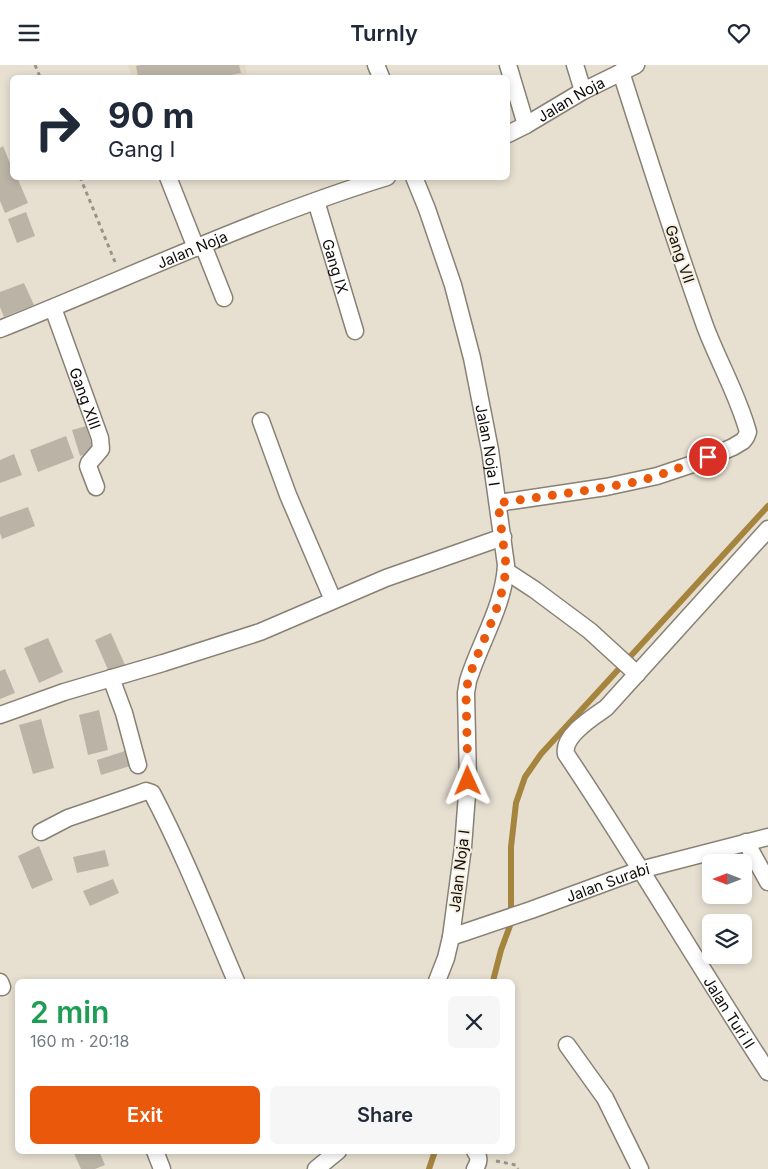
<!DOCTYPE html>
<html lang="en">
<head>
<meta charset="utf-8">
<style>
	:root { --surface:#fff; --page:#f6f6f7; --text:#1f2937; --muted:#747a83; --accent:#ea580c }
	body { margin:0; font-family:Inter,sans-serif; background:var(--page); color:var(--text); height:100vh; display:flex; flex-direction:column; font-size:19px; white-space:nowrap }
	* { box-sizing:border-box; margin:0 }
	p { font-size:16px; color:var(--muted) }
	.icon { flex:none; width:28px; height:28px; fill:none; stroke:currentColor; stroke-width:2; stroke-linecap:round; stroke-linejoin:round }
	.map { position:relative; flex:1; overflow:hidden }
	.panel { position:absolute; left:15px; top:914px; width:500px; height:175px; display:flex; flex-direction:column; background:var(--surface); border-radius:8px; box-shadow:0 2px 8px #0003 }
	.panel>* { flex:none }
	.guide { position:absolute; left:10px; top:10px; width:500px; height:105px; border-radius:8px; box-shadow:0 2px 8px #0003; background:#fff; color:var(--text); overflow:hidden }
	.needle { width:32px; rotate:270deg }
	.buttons { position:absolute; left:702px; top:789px; display:grid; gap:10px }
	.buttons a { display:grid; place-items:center; width:50px; height:50px; border-radius:8px; background:var(--surface); box-shadow:0 2px 8px #0003; font-size:25px }
	.pin { position:absolute; display:grid; place-items:center; width:42px; height:42px; color:#fff; margin:-21px; border:2px solid #fff; border-radius:50%; box-shadow:0 1px 5px #0007 }
	.me { position:absolute; width:55px; margin:-28px; rotate:359deg; stroke-linejoin:round; filter:drop-shadow(0 0 4px #0008) }
	.turn { display:flex; align-items:center; gap:18px; height:105px; padding:0 15px; font-size:22px }
	.turn .icon { width:65px; height:65px; stroke-width:2.5 }
	.turn b { display:block; font-size:35px; line-height:42px }
	.round { display:grid; place-items:center; flex:none; width:52px; height:52px; border-radius:8px; background:var(--page) }
	.summary { display:flex; align-items:center; justify-content:space-between; height:85px; padding:0 15px }
	h1 { font-size:30px; font-weight:600; line-height:38px; color:#1e9e55 }
	.primary-button { display:flex; gap:10px; margin-top:auto; padding:10px 15px }
	.primary-button a { flex:1; height:58px; border-radius:8px; background:var(--accent); color:#fff; font-size:20px; font-weight:600; line-height:58px; text-align:center }
	.primary-button a+a { background:var(--page); color:var(--text) }
	header { display:flex; justify-content:space-between; align-items:center; height:65px; padding:0 15px; background:var(--surface); font-size:22px; font-weight:600 }
	.map>svg:first-child { display:block }
	.built { fill:#e2d7c1 }
	.lines { fill:none; stroke-linecap:round; stroke-linejoin:round }
	.stream { stroke:#a5843e; stroke-width:6 }
	.building { fill:#bbb4a6 }
	.street-casing { stroke:#888174; stroke-width:19 }
	.path { stroke:#999388; stroke-width:3; stroke-dasharray:4 4; stroke-linecap:butt }
	.street { stroke:#fff; stroke-width:16 }
	.route { stroke:#ea580c; stroke-width:9; stroke-dasharray:0 16.2 }
	.labels { text-anchor:middle; dominant-baseline:central; stroke-width:4; stroke-linejoin:round; paint-order:stroke }
	.street-label { font-size:15px; fill:#0f0c08; stroke:#f5edde }
</style>
</head>
<body>
<header><svg class="icon" aria-label="menu" viewBox="0 0 24 24"><path d="M4 6h16M4 12h16M4 18h16"/></svg>Turnly<svg class="icon" aria-label="heart" viewBox="0 0 24 24"><path d="M12 20l-8-8c-3-5 5-10 8-4 3-6 11-1 8 4z"/></svg></header>
<div class="map">
<svg width="768" height="1104" viewBox="0 0 768 1104">
	<rect width="100%" height="100%" fill="#e7e0d1"/>
	<!-- built -->
	<path class="built" d="M 128,0 L 245,0 L 247,9 L 233,12 L 133,12 Z"/>
	<g class="lines">
		<!-- stream -->
		<path class="stream" d="M 493,916 L 501,885 L 511,858 L 511,782 L 516,738 L 525,712 L 541,689 L 768,441
			M 429,1104 L 435,1086"/>
	</g>
	<!-- building -->
	<path class="building" d="M 141,0 L 239,0 L 241,8 L 220,12 L 138,12 L 136,1 Z
		M 3,81 L 12,103 L 12,112 L 17,112 L 28,138 L 5,148 L 0,136 L 0,83 Z
		M 26,147 L 35,171 L 17,178 L 8,154 Z
		M 24,218 L 34,240 L 4,252 L 0,242 L 0,227 Z
		M 86,361 L 94,387 L 80,391 L 72,365 Z
		M 66,371 L 74,393 L 38,407 L 30,385 Z
		M 14,389 L 22,410 L 0,418 L 0,395 Z
		M 28,442 L 35,461 L 2,474 L 0,468 L 0,452 Z
		M 111,568 L 125,600 L 109,607 L 95,575 Z
		M 48,573 L 63,607 L 39,618 L 24,583 Z
		M 5,604 L 15,628 L 0,634 L 0,606 Z
		M 99,645 L 108,685 L 88,690 L 79,650 Z
		M 41,654 L 54,703 L 33,709 L 19,660 Z
		M 125,686 L 130,701 L 101,710 L 97,695 Z
		M 39,781 L 53,815 L 32,824 L 18,791 Z
		M 105,785 L 109,801 L 77,808 L 73,792 Z
		M 113,814 L 119,828 L 90,841 L 83,826 Z
		M 73,1086 L 99,1086 L 105,1100 L 95,1104 L 81,1104 Z"/>
	<g class="lines">
		<!-- street casing -->
		<g class="street-casing">
			<g id="street">
				<path d="M 376,0 L 381,12"/>
				<path d="M 508,0 L 526,60"/>
				<path d="M 575,0 L 583,26"/>
				<path id="s1" d="M 508,69 L 526,60 L 583,26 L 636,0"/>
				<path d="M 168,112 L 196,183"/>
				<path id="s2" d="M 414,112 L 427,144 L 453,220 L 472,293 L 490,385 L 506,500 C 504,541 480,577 468,616 L 466,628 L 468,716 L 463,782 L 451,872 L 446,893 L 437,916"/>
				<path id="s3" d="M 316,136 L 355,266"/>
				<path d="M 203,180 L 224,233"/>
				<path id="s4" d="M 53,243 L 100,373 L 101,384 L 89,398 L 88,401 L 96,422"/>
				<path id="s5" d="M 0,264 C 128,213 254,153 387,112"/>
				<path d="M 261,356 L 288,430 L 333,535"/>
				<path d="M 498,438 L 606,422 L 657,411 L 696,398 L 733,382 L 743,376 L 746,372 L 748,367 C 738,330 718,296 705,261 C 675,177 648,92 621,7"/>
				<path id="s6" d="M 768,464 L 606,643 C 593,652 562,671 566,689 C 636,793 699,902 768,1007"/>
				<path d="M 506,506 L 535,525 L 590,566 L 637,609"/>
				<path d="M 111,613 L 124,648 L 138,700"/>
				<path d="M 0,650 L 64,627 L 163,598 L 260,567 L 386,513 L 503,472"/>
				<path d="M 41,767 L 68,753 L 141,728 L 146,726 L 152,728 C 184,789 209,853 236,916"/>
				<path d="M 746,777 L 768,817"/>
				<path id="s7" d="M 451,872 L 531,845 L 640,805 L 768,772"/>
				<path d="M 0,917 L 2,922"/>
				<path d="M 567,980 L 605,1033 L 640,1104"/>
				<path d="M 155,1086 L 162,1104"/>
				<path d="M 475,1086 C 480,1093 479,1097 475,1104"/>
				<path d="M 316,1104 L 338,1086"/>
			</g>
		</g>
		<!-- path -->
		<path class="path" d="M 35,0 L 40,12
			M 80,112 L 115,197
			M 496,1096 L 516,1100 L 518,1104"/>
		<!-- street -->
		<use href="#street" class="street"/>
	</g>
	<g class="lines">
		<!-- route -->
		<path class="route" d="M 468,716 L 466,628 L 468,616 C 480,577 504,541 506,500 L 498,438 L 589,425 L 636,417 L 657,411 L 708,392"/>
	</g>
	<g class="labels">
		<!-- street labels -->
		<g class="street-label">
			<text stroke="none"><textPath href="#s1" startOffset="72">Jalan Noja</textPath></text>
			<text stroke="none"><textPath href="#s5" startOffset="208">Jalan Noja</textPath></text>
			<text transform="translate(680 189) rotate(71)">Gang VII</text>
			<text stroke="none"><textPath href="#s3" startOffset="68">Gang IX</textPath></text>
			<text stroke="none"><textPath href="#s4" startOffset="96">Gang XIII</textPath></text>
			<text stroke="none"><textPath href="#s2" startOffset="279">Jalan Noja I</textPath></text>
			<text transform="translate(459 806) rotate(-83)">Jalan Noja I</text>
			<text stroke="none"><textPath href="#s7" startOffset="166">Jalan Surabi</textPath></text>
			<text stroke="none"><textPath href="#s6" startOffset="611">Jalan Turi II</textPath></text>
		</g>
	</g>
</svg>
<div class="buttons">
<a><svg class="needle" viewBox="-14 -14 28 28"><path d="M0-13l5 13h-10z" fill="#e53935"/><path d="M0 13l5-13h-10z" fill="#747a83"/></svg></a>
<a><svg class="icon" aria-label="layers" viewBox="0 0 24 24"><path d="M12 4l9 5-9 5-9-5zM3 14l9 5 9-5"/></svg></a>
</div>
<div class="pin" style="left:708px;top:392px;background:#d93025"><svg class="icon" aria-label="arrive" viewBox="0 0 24 24"><path d="M6 21V4h12l-3 4 3 4H6"/></svg></div>
<svg class="me" style="left:468px;top:716px" viewBox="-20 -20 40 40"><path d="M0-17L14 15 0 8-14 15z" fill="#ea580c" stroke="#fff" stroke-width="4"/></svg>
<div class="guide">
<div class="turn"><svg class="icon" aria-label="right" viewBox="0 0 24 24"><path d="M7 20v-9h11M14 6l5 5-5 5"/></svg><div><b>90 m</b>Gang I</div></div>
</div>
<section class="panel">
<div class="summary"><div><h1>2 min</h1><p>160 m · 20:18</p></div><a class="round"><svg class="icon" aria-label="close" viewBox="0 0 24 24"><path d="M6 6l12 12M18 6L6 18"/></svg></a></div>
<div class="primary-button"><a>Exit</a><a>Share</a></div>
</section>
</div>
</body>
</html>
